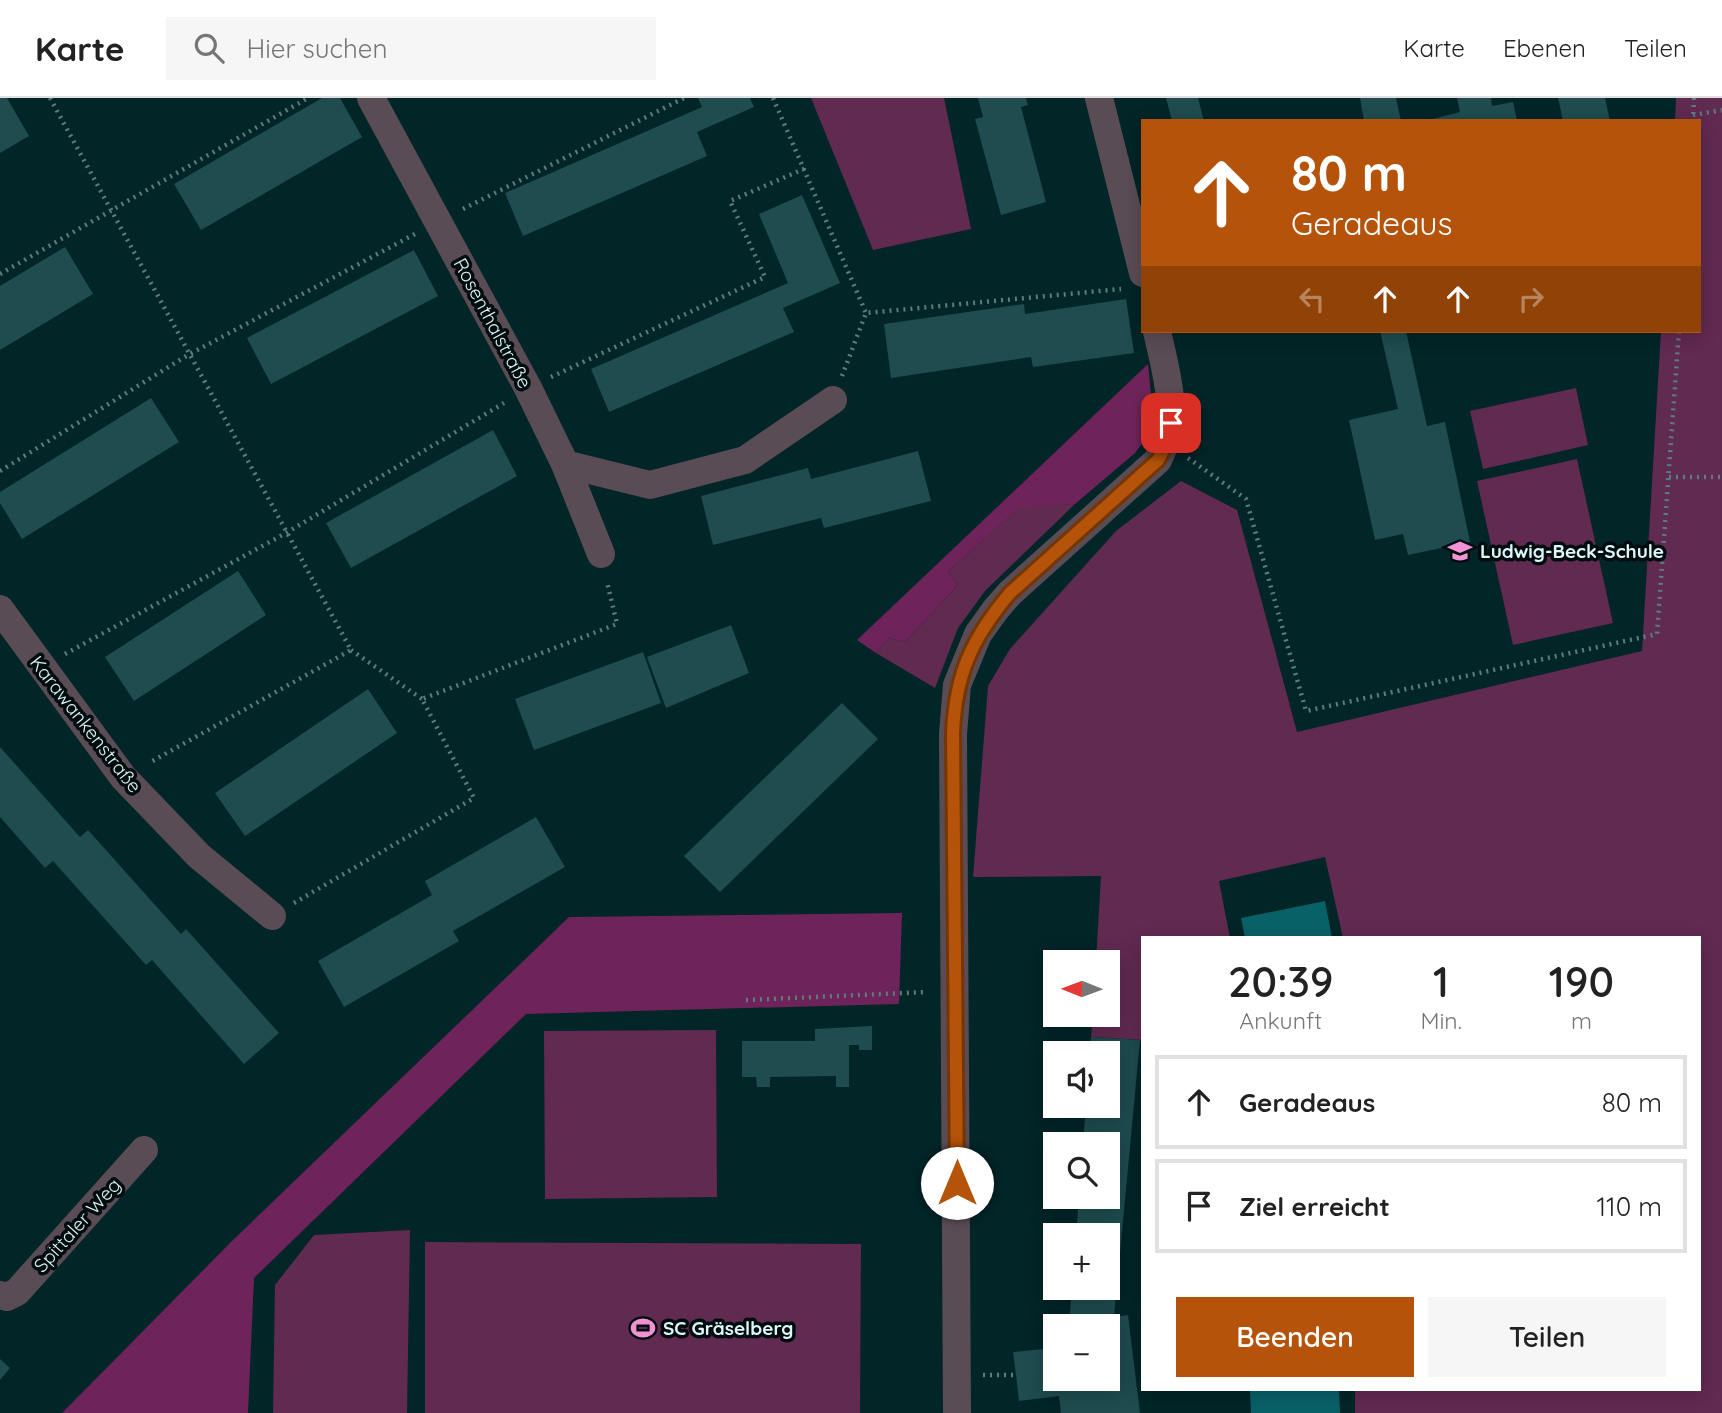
<!DOCTYPE html>
<html lang="de">
<head>
<meta charset="utf-8">
<style>
	:root { --surface:#fff; --page:#f6f6f6; --text:#222; --muted:#767676; --line:#e0e0e0; --accent:#b45309 }
	body { margin:0; font-family:Quicksand,sans-serif; background:var(--page); color:var(--text); height:100vh; display:flex; flex-direction:column; font-size:26px; white-space:nowrap }
	* { box-sizing:border-box; margin:0 }
	p { font-size:23px; color:var(--muted) }
	.icon { flex:none; width:38px; height:38px; fill:none; stroke:currentColor; stroke-width:2; stroke-linecap:round; stroke-linejoin:round }
	.map { position:relative; flex:1; overflow:hidden }
	.panel { position:absolute; left:1141px; top:838px; width:560px; height:455px; display:flex; flex-direction:column; background:var(--surface); border-radius:0px; box-shadow:0 4px 18px #0003 }
	.panel>* { flex:none }
	.hud { position:absolute; left:1141px; top:21px; width:560px; height:214px; border-radius:0px; box-shadow:0 4px 18px #0003; background:#b45309; color:#fff; overflow:hidden }
	.needle { width:46px; rotate:271deg }
	.buttons { position:absolute; left:1043px; top:852px; display:grid; gap:14px }
	.buttons a { display:grid; place-items:center; width:77px; height:77px; border-radius:0px; background:var(--surface); box-shadow:0 4px 18px #0003; font-size:35px }
	.pin { position:absolute; display:grid; place-items:center; width:60px; height:60px; color:#fff; margin:-30px; border-radius:14px; box-shadow:0 4px 10px #0006 }
	.me { position:absolute; width:77px; margin:-38px; rotate:0deg; stroke-linejoin:round; filter:drop-shadow(0 0 5px #0008) }
	.turn { display:flex; align-items:center; gap:24px; height:147px; padding:0 35px; font-size:32px }
	.turn .icon { width:91px; height:91px; stroke-width:2.5 }
	.turn b { display:block; font-size:49px; line-height:60px }
	.lanes { display:flex; align-items:center; height:66px; padding:0 35px; background:#0003; justify-content:center; gap:35px; direction:ltr }
	.lanes .off { opacity:.35 }
	.eta { display:flex; justify-content:space-evenly; align-items:center; height:119px; text-align:center }
	.eta b { font-size:42px; font-weight:600; line-height:49px }
	.action { display:flex; gap:14px; margin-top:auto; padding:14px 35px }
	.action a { flex:1; height:80px; border-radius:0px; background:var(--accent); color:#fff; font-size:28px; font-weight:600; line-height:80px; text-align:center }
	.action a+a { background:var(--page); color:var(--text) }
	ul { padding:0; list-style:none }
	li { display:flex; align-items:center; gap:21px; height:94px; margin:0 14px 10px; padding:0 21px; border:4px solid var(--line); border-radius:0px }
	li div { flex:1 }
	li b { display:block; font-size:26px }
	li em { font-style:normal }
	header { display:flex; align-items:center; gap:42px; box-sizing:border-box; height:98px; padding:0 35px; background:var(--surface); border-bottom:2px solid var(--line) }
	header strong { font-size:33px }
	nav { display:flex; gap:38px; margin-inline-start:auto; font-size:24px }
	.search { width:490px; height:63px; background:var(--page); display:flex; align-items:center; gap:18px; box-sizing:border-box; padding:0 24px; border-radius:0px; color:var(--muted); font-size:26px }
	.map>svg:first-child { display:block }
	.green { fill:#612a51 }
	.forest { fill:#6e245a }
	.water { fill:#096168 }
	.building { fill:#1e4c4f; fill-rule:evenodd }
	.lines { fill:none; stroke-linecap:round; stroke-linejoin:round }
	.path { stroke:#5e7c7f; stroke-width:4.5; stroke-dasharray:2 5; stroke-linecap:butt }
	.minor { stroke:#5a4c55; stroke-width:28 }
	.route-casing { stroke:#753606; stroke-width:18 }
	.route { stroke:#b45309; stroke-width:12 }
	.labels { text-anchor:middle; dominant-baseline:central; stroke-width:7; stroke-linejoin:round; paint-order:stroke }
	.street-label { font-size:19px; fill:#def6f8; stroke:#000c0e }
	.poi-label { font-size:19px; font-weight:bold; fill:#def6f8; stroke:#000c0e; text-anchor:start }
</style>
</head>
<body>
<header>
<strong>Karte</strong>
<div class="search"><svg class="icon" aria-label="search" viewBox="0 0 24 24"><circle cx="10" cy="10" r="6"/><path d="M15 15l6 6"/></svg>Hier suchen</div>
<nav><a>Karte</a><a>Ebenen</a><a>Teilen</a></nav>
</header>
<div class="map">
<svg width="1722" height="1315" viewBox="0 0 1722 1315">
	<rect width="100%" height="100%" fill="#022528"/>
	<!-- green -->
	<path class="green" d="M 811,0 L 944,0 L 971,131 L 873,152 Z
		M 1676,0 L 1722,0 L 1722,1315 L 1355,1315 L 1355,1292 L 1699,1292 L 1699,840 L 1343,840 L 1325,759 L 1219,783 L 1230,840 L 1143,840 L 1143,942 L 1091,939 L 1093,917 L 1108,917 L 1108,864 L 1096,864 L 1101,778 L 973,779 L 988,588 L 1010,551 L 1116,433 L 1181,383 L 1237,412 L 1297,634 L 1642,553 L 1661,233 L 1699,233 L 1699,23 L 1675,23 Z
		M 1576,290 L 1588,347 L 1483,371 L 1470,313 Z
		M 1577,361 L 1613,525 L 1513,547 L 1477,383 Z
		M 1075,406 L 985,493 L 958,530 L 935,590 L 876,555 L 889,540 L 905,544 L 958,487 L 948,474 L 1020,409 Z
		M 716,932 L 717,1099 L 545,1101 L 544,933 Z
		M 410,1132 L 407,1315 L 273,1315 L 275,1187 L 314,1137 Z
		M 425,1144 L 861,1146 L 860,1315 L 425,1315 Z"/>
	<!-- forest -->
	<path class="forest" d="M 1148,266 L 1153,317 L 1150,335 L 1135,355 L 1075,406 L 1019,410 L 948,474 L 958,487 L 905,544 L 889,540 L 876,555 L 857,542 Z
		M 902,815 L 899,906 L 526,916 L 254,1180 L 248,1315 L 62,1315 L 232,1143 L 569,819 Z"/>
	<!-- water -->
	<path class="water" d="M 1325,803 L 1332,840 L 1245,840 L 1241,820 Z
		M 1250,1292 L 1339,1292 L 1340,1315 L 1251,1315 Z"/>
	<!-- building -->
	<path class="building" d="M 0,0 L 7,0 L 29,38 L 0,55 Z
		M 322,0 L 340,0 L 362,39 L 201,132 L 174,86 Z
		M 698,0 L 750,0 L 754,9 L 697,34 L 707,58 L 523,138 L 505,95 L 702,9 Z
		M 978,0 L 1026,0 L 1028,7 L 1021,9 L 1046,104 L 1001,117 L 975,21 L 983,19 Z
		M 1166,0 L 1198,0 L 1204,23 L 1172,23 Z
		M 1360,0 L 1396,0 L 1401,23 L 1364,23 Z
		M 1457,0 L 1491,0 L 1492,8 L 1513,4 L 1517,23 L 1425,23 L 1460,14 Z
		M 1558,0 L 1605,0 L 1610,23 L 1563,23 Z
		M 802,97 L 840,185 L 783,210 L 794,234 L 609,314 L 591,271 L 788,185 L 759,116 Z
		M 65,149 L 93,196 L 0,252 L 0,188 Z
		M 414,152 L 438,198 L 271,286 L 247,240 Z
		M 1126,201 L 1134,255 L 1033,269 L 1031,259 L 891,280 L 884,226 L 1024,206 L 1025,216 Z
		M 1380,233 L 1406,233 L 1427,328 L 1445,324 L 1470,444 L 1408,457 L 1403,436 L 1375,442 L 1349,322 L 1398,311 Z
		M 151,300 L 179,344 L 22,441 L 0,405 L 0,394 Z
		M 493,332 L 517,378 L 351,470 L 326,425 Z
		M 918,353 L 931,403 L 824,430 L 821,420 L 713,447 L 701,398 L 808,370 L 811,381 Z
		M 238,473 L 266,517 L 134,603 L 105,559 Z
		M 731,527 L 749,575 L 666,610 L 647,559 Z
		M 643,554 L 661,605 L 534,652 L 515,601 Z
		M 368,591 L 397,635 L 245,738 L 215,695 Z
		M 842,605 L 878,641 L 720,794 L 684,758 Z
		M 0,649 L 80,739 L 88,732 L 181,836 L 186,831 L 279,935 L 244,966 L 152,862 L 146,867 L 53,763 L 45,770 L 0,719 Z
		M 536,719 L 565,769 L 453,833 L 459,843 L 344,909 L 318,863 L 432,797 L 425,783 Z
		M 872,928 L 872,952 L 859,952 L 859,947 L 849,947 L 849,989 L 836,989 L 836,978 L 770,979 L 770,989 L 757,989 L 756,979 L 742,979 L 742,943 L 815,943 L 815,931 Z
		M 1091,939 L 1140,942 L 1114,1219 L 1128,1217 L 1140,1315 L 1061,1315 L 1059,1298 L 1019,1303 L 1016,1277 L 1013,1254 L 1053,1250 L 1050,1226 L 1069,1224 L 1072,1190 L 1108,1190 L 1108,1138 L 1076,1138 L 1079,1099 L 1108,1099 L 1108,1046 L 1083,1046 L 1086,1008 L 1108,1008 L 1108,956 L 1090,956 ZM 1055,1228 L 1108,1228 L 1108,1281 L 1055,1281 Z
		M 0,1261 L 10,1270 L 0,1282 Z"/>
	<g class="lines">
		<!-- path -->
		<path class="path" d="M 50,0 L 351,552 L 149,665
			M 773,0 L 866,215
			M 1693,17 L 1722,12
			M 1693,23 L 1694,0
			M 463,111 L 684,0
			M 0,176 L 308,0
			M 842,278 L 866,215 L 1121,191
			M 551,279 L 765,179 L 730,103 L 806,70
			M 1188,360 L 1246,401 L 1306,613 L 1657,536 L 1679,233
			M 0,373 L 188,257 L 415,136
			M 1669,379 L 1722,379
			M 351,552 L 422,601
			M 65,556 L 286,435 L 504,305
			M 294,805 L 474,700 L 422,601 L 617,526 L 607,484
			M 746,902 L 927,894
			M 983,1277 L 1016,1277"/>
		<!-- minor -->
		<path class="minor" d="M 371,0 L 528,290 L 565,366 L 601,456
			M 1099,0 L 1143,175
			M 565,366 L 650,387 L 745,362 L 833,302
			M 0,511 L 123,679 L 199,758 L 272,818
			M 0,1197 L 7,1199 L 17,1194 L 144,1052
			M 957,1315 L 953,636 L 957,587 L 978,536 L 996,511 L 1010,495 L 1158,362 C 1181,317 1167,280 1157,233"/>
	</g>
	<g class="lines">
		<!-- route casing -->
		<g class="route-casing">
			<path id="route" d="M 957,1085 L 953,636 C 955,577 972,540 1010,495 L 1158,362 L 1168,343 L 1171,325"/>
		</g>
		<!-- route -->
		<use href="#route" class="route"/>
	</g>
	<!-- icons -->
	<defs>
		<g id="school-bare" transform="scale(1.89)"><path d="M0-5L7-2L0 1L-7-2ZM-4 1L0 2.5L4 1V4Q0 6-4 4Z" fill="#f391d5" stroke="#000c0e" stroke-width="2.5" paint-order="stroke"/></g>
		<g id="stadium-bare" transform="scale(1.89)"><path d="M0-5a6.5 5 0 1 0 0 10a6.5 5 0 1 0 0-10ZM-3.5-1.8h7v3.6h-7Z" fill="#f391d5" stroke="#000c0e" stroke-width="2.5" paint-order="stroke"/></g>
	</defs>
	<g fill-rule="evenodd">
		<use href="#school-bare" x="1460" y="453"/>
		<use href="#stadium-bare" x="643" y="1230"/>
	</g>
	<g class="labels">
		<!-- street labels -->
		<g class="street-label">
			<text transform="translate(493 225) rotate(62)">Rosenthalstraße</text>
			<text transform="translate(86 626) rotate(52)">Karawankenstraße</text>
			<text transform="translate(77 1127) rotate(-48)">Spittaler Weg</text>
		</g>
		<!-- poi labels -->
		<g class="poi-label">
			<text x="1480" y="453">Ludwig-Beck-Schule</text>
			<text x="663" y="1230">SC Gräselberg</text>
		</g>
	</g>
</svg>
<div class="buttons">
<a><svg class="needle" viewBox="-14 -14 28 28"><path d="M0-13l5 13h-10z" fill="#e53935"/><path d="M0 13l5-13h-10z" fill="#767676"/></svg></a>
<a><svg class="icon" aria-label="sound" viewBox="0 0 24 24"><path d="M4 9h4l5-4v14l-5-4H4zM17 9q2 3 0 6"/></svg></a>
<a><svg class="icon" aria-label="search" viewBox="0 0 24 24"><circle cx="10" cy="10" r="6"/><path d="M15 15l6 6"/></svg></a>
<a>+</a>
<a>−</a>
</div>
<div class="pin" style="left:1171px;top:325px;background:#d93025"><svg class="icon" aria-label="arrive" viewBox="0 0 24 24"><path d="M6 21V4h12l-3 4 3 4H6"/></svg></div>
<svg class="me" style="left:957px;top:1085px" viewBox="-20 -20 40 40"><circle r="19" fill="#fff"/><path d="M0-13L10 11 0 6-10 11z" fill="#b45309"/></svg>
<div class="hud">
<div class="turn"><svg class="icon" aria-label="ahead" viewBox="0 0 24 24"><path d="M12 20V5M6 11l6-6 6 6"/></svg><div><b>80 m</b>Geradeaus</div></div>
<div class="lanes"><svg class="icon off" aria-label="left" viewBox="0 0 24 24"><path d="M17 20v-9H6M10 6l-5 5 5 5"/></svg><svg class="icon" aria-label="ahead" viewBox="0 0 24 24"><path d="M12 20V5M6 11l6-6 6 6"/></svg><svg class="icon" aria-label="ahead" viewBox="0 0 24 24"><path d="M12 20V5M6 11l6-6 6 6"/></svg><svg class="icon off" aria-label="right" viewBox="0 0 24 24"><path d="M7 20v-9h11M14 6l5 5-5 5"/></svg></div>
</div>
<section class="panel">
<div class="eta">
<div><b>20:39</b><p>Ankunft</p></div>
<div><b>1</b><p>Min.</p></div>
<div><b>190</b><p>m</p></div>
</div>
<ul>
<li><svg class="icon" aria-label="ahead" viewBox="0 0 24 24"><path d="M12 20V5M6 11l6-6 6 6"/></svg><div><b>Geradeaus</b></div><em>80 m</em></li>
<li><svg class="icon" aria-label="arrive" viewBox="0 0 24 24"><path d="M6 21V4h12l-3 4 3 4H6"/></svg><div><b>Ziel erreicht</b></div><em>110 m</em></li>
</ul>
<div class="action"><a>Beenden</a><a>Teilen</a></div>
</section>
</div>
</body>
</html>
